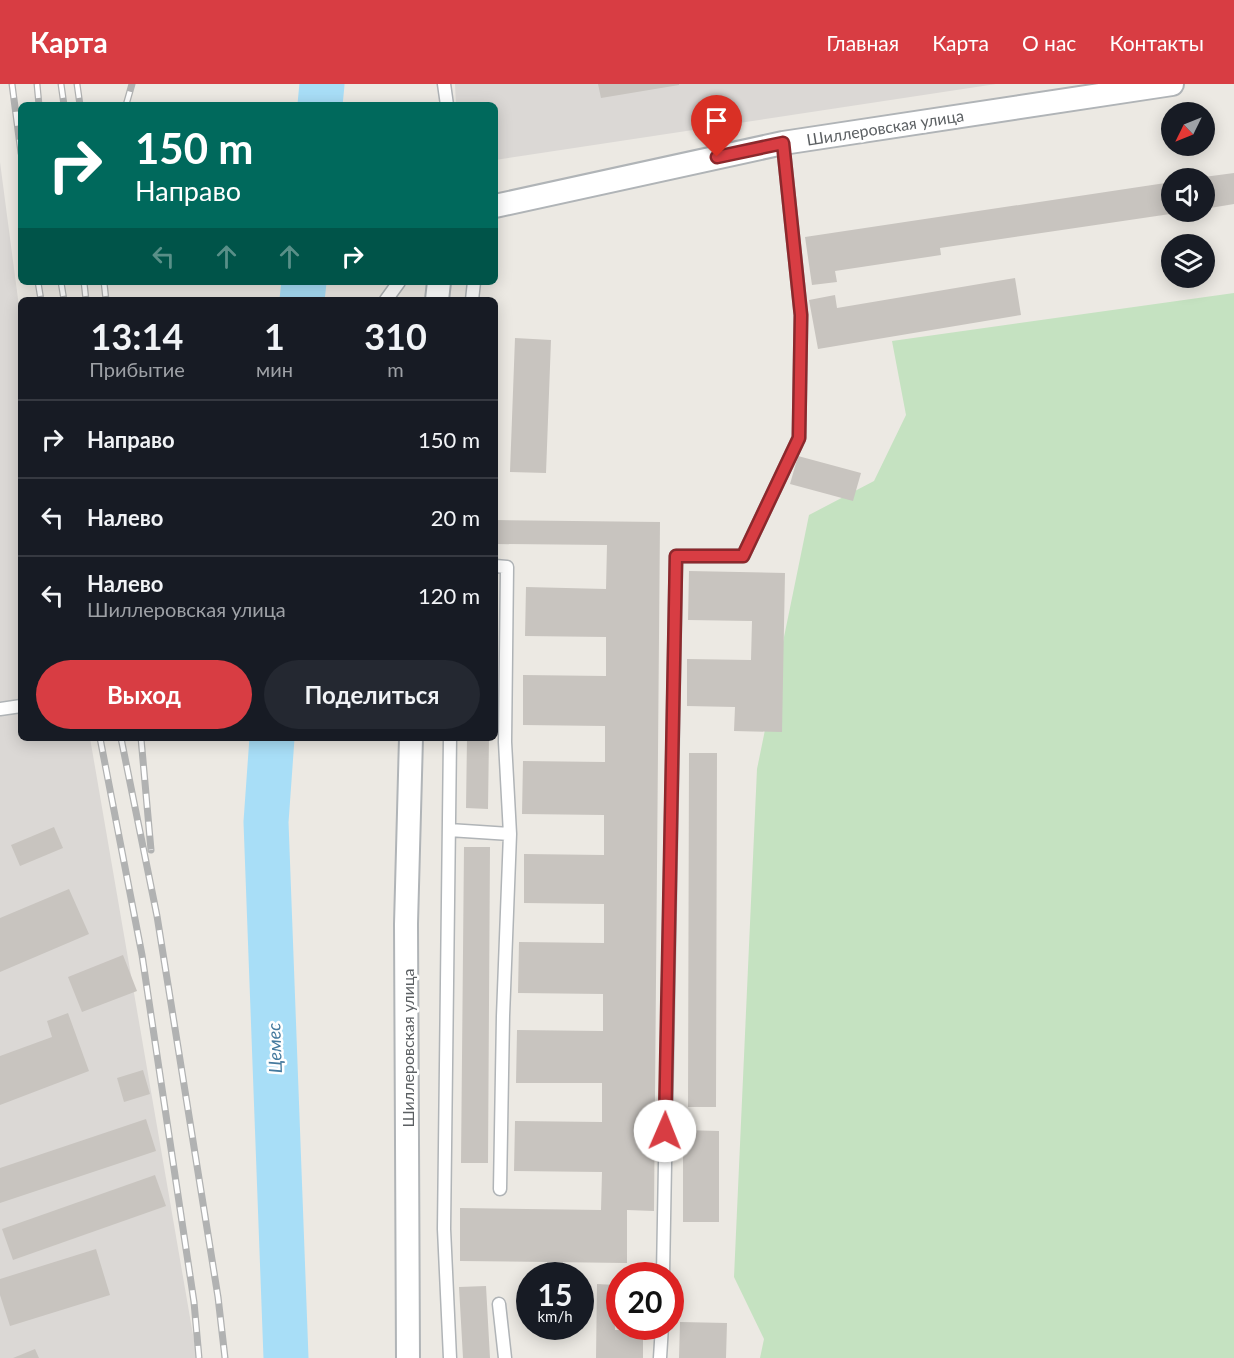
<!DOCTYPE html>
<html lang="ru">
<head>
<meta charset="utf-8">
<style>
	:root { --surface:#171b24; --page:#242831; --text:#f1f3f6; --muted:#9ea1a6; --line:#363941; --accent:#d83d43 }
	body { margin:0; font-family:Lato,sans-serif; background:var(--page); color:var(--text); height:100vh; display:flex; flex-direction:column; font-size:22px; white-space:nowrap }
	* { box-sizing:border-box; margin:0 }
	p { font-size:20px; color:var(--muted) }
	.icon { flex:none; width:33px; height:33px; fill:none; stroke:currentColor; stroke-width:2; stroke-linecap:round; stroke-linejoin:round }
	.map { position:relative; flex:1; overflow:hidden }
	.sheet { position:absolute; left:18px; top:213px; width:480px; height:444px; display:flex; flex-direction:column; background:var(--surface); border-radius:9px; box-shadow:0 3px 15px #0003 }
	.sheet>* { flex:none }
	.hud { position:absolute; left:18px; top:18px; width:480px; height:183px; border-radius:9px; box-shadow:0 3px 15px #0003; background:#00695c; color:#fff; overflow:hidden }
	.needle { width:39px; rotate:227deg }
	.controls { position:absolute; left:1161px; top:18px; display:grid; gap:12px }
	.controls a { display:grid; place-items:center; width:54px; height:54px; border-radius:50%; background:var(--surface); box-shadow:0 3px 15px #0003; font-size:30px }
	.speed { position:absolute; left:516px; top:1178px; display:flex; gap:12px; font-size:30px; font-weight:700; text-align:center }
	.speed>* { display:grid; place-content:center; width:78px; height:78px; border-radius:50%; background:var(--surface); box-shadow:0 3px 15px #0003; line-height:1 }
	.speed small { font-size:15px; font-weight:400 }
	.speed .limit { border:9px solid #d22; background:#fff; color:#111 }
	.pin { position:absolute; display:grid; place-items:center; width:51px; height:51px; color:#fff; margin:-62px -26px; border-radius:50% 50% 50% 0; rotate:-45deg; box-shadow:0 0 6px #0007 }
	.pin .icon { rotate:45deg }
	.me { position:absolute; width:66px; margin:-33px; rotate:1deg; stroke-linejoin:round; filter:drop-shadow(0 0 4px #0008) }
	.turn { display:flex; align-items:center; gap:21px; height:126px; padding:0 18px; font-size:27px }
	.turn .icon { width:78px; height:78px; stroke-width:2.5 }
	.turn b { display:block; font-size:42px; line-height:51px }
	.lanes { display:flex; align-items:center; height:57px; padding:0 18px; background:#0003; justify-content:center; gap:30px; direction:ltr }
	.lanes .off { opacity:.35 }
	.eta { display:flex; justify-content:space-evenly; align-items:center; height:102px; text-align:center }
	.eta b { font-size:36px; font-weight:700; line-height:42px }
	.primary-button { display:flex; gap:12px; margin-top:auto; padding:12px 18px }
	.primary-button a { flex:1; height:69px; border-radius:36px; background:var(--accent); color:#fff; font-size:24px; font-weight:700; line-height:69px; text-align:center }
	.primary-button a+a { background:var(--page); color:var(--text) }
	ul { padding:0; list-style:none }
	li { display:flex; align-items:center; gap:18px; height:78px; padding:0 18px; border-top:2px solid var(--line) }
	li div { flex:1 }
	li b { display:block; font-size:22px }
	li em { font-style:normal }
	header { display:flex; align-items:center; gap:36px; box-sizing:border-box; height:84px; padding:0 30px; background:var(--accent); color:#fff }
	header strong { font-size:28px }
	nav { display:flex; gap:33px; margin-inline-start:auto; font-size:21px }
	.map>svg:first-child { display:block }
	.industrial { fill:#dbd8d5 }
	.green { fill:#c5e2c1 }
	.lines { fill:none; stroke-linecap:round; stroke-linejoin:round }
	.river { stroke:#a8def7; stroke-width:45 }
	.building { fill:#c8c4bf }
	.service-casing { stroke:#b0b4b7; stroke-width:15 }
	.minor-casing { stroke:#b0b4b7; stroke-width:26 }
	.service { stroke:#fff; stroke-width:12 }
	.minor { stroke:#fff; stroke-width:22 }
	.rail-casing { stroke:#b1b2b2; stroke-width:7 }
	.rail { stroke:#fff; stroke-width:4.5; stroke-dasharray:14; stroke-linecap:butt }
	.route-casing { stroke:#8c282c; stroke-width:15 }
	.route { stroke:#d83d43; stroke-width:10 }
	.labels { text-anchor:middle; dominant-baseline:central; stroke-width:5; stroke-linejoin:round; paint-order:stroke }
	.street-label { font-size:16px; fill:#5b5f62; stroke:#fff }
	.water-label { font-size:18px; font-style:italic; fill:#457a9e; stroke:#fff }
</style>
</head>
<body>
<header>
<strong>Карта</strong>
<nav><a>Главная</a><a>Карта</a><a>О нас</a><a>Контакты</a></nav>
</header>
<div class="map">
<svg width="1234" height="1274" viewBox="0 0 1234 1274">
	<rect width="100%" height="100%" fill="#ece9e3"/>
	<!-- industrial -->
	<path class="industrial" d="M 455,0 L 996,0 L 495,76 L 495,21 L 456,21 Z
		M 0,78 L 21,238 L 21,654 L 90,654 L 197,1274 L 0,1274 Z"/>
	<!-- green -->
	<path class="green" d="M 1234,209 L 1234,1274 L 760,1274 L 764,1255 L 734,1193 L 757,685 L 809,431 L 874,397 L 906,331 L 892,257 Z"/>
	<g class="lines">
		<!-- river -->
		<path class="river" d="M 320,21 L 322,0
			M 302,216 L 304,198
			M 272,654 L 266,738 L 286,1274"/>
	</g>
	<!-- building -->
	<path class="building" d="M 598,0 L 679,0 L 679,1 L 601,14 Z
		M 1234,89 L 1234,120 L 1204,125 L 1204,93 Z
		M 1172,98 L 1172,128 L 1177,129 L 940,164 L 941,171 L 835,187 L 837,198 L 812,201 L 805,153 Z
		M 1015,194 L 1021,231 L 818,265 L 809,216 L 835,211 L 837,224 Z
		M 515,254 L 551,256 L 546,389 L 510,388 Z
		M 798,372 L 861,389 L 853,417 L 790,400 Z
		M 495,436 L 660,438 L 654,1127 L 627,1126 L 627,1179 L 460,1177 L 460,1124 L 601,1126 L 602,1088 L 514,1087 L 515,1037 L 602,1038 L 602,999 L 516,999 L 517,946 L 603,947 L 603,910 L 518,909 L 519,858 L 604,859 L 604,820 L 524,819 L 524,770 L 604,771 L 604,731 L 522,730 L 523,677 L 605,678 L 605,642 L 523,641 L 523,591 L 606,592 L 606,553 L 525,552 L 526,503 L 606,505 L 607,461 L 495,460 Z
		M 689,487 L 785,489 L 782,648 L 734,647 L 735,623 L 687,622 L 687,575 L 751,576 L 752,537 L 688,536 Z
		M 467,654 L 489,654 L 488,725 L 466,724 Z
		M 689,669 L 717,669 L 716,1023 L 688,1023 Z
		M 54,743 L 63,764 L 20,782 L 11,761 Z
		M 464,763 L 490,763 L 488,1079 L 461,1079 Z
		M 69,805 L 89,850 L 0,888 L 0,834 Z
		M 123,871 L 137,907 L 82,928 L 68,893 Z
		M 68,929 L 89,987 L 0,1021 L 0,972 L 52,953 L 47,937 Z
		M 143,986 L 150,1010 L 124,1018 L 117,994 Z
		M 146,1035 L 156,1067 L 0,1119 L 0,1084 Z
		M 683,1046 L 719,1047 L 719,1138 L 683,1138 Z
		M 155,1091 L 166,1122 L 13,1176 L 2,1145 Z
		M 96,1165 L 110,1211 L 10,1242 L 0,1211 L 0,1195 Z
		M 597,1200 L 616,1201 L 615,1246 L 643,1246 L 643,1274 L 596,1274 Z
		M 486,1202 L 490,1274 L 463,1274 L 459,1203 Z
		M 680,1238 L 727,1239 L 726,1274 L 679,1274 Z
		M 35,1265 L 39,1274 L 13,1274 Z"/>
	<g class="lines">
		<!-- service casing -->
		<g class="service-casing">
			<path id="service" d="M 444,0 L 447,21
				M 386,216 L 399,198
				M 472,216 L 474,198
				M 495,482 L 507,483 L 505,658 L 510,750 L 503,932 L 500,1105
				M 0,625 L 21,622
				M 450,654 L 444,1145 L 450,1274
				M 449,746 L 510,750
				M 663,1191 L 676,472 L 743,472 L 799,354 L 801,231 L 783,59
				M 499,1220 L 505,1274
				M 660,1274 L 662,1242"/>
		</g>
		<!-- minor casing -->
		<g class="minor-casing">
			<path id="minor" d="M 495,122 L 783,59 L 1172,0
				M 437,216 L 439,198
				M 408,1274 L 406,840 L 411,654"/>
		</g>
		<!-- service -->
		<use href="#service" class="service"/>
		<!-- minor -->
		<use href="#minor" class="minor"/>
		<!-- rail casing -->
		<g class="rail-casing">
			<path id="rail" d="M 12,0 L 21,69
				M 37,0 L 39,21
				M 61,0 L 64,21
				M 77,0 L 80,21
				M 126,21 L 132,0
				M 38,198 L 41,216
				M 61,198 L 64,216
				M 84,198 L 86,216
				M 104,198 L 106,216
				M 100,654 L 142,871 L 194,1218 L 199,1274
				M 121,654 L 157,832 L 218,1213 L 225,1274
				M 141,654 L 151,766"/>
		</g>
		<!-- rail -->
		<use href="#rail" class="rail"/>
	</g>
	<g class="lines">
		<!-- route casing -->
		<g class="route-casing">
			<path id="route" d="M 665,1047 L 676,472 L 743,472 L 799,354 L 801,231 L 783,59 L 717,73"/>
		</g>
		<!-- route -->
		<use href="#route" class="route"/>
	</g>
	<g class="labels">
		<!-- street labels -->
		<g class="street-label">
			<text transform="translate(885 43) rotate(-9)">Шиллеровская улица</text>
			<text transform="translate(407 964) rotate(-90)">Шиллеровская улица</text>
		</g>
		<!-- water labels -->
		<g class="water-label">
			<text transform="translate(274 964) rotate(-92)">Цемес</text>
		</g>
	</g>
</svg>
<div class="controls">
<a><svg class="needle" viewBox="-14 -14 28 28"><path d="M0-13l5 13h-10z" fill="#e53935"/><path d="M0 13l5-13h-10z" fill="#9ea1a6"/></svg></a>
<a><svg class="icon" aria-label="sound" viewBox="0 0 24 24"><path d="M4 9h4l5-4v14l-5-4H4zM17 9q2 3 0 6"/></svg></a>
<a><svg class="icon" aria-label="layers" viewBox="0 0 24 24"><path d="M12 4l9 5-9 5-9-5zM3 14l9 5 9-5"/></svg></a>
</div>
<div class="speed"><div>15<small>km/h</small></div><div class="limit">20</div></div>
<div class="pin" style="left:717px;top:73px;background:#d93025"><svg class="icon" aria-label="arrive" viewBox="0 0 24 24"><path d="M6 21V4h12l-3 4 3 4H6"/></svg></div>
<svg class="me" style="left:665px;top:1047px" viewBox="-20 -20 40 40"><circle r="19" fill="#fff"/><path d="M0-13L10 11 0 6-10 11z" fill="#d83d43"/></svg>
<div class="hud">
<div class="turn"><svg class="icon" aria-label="right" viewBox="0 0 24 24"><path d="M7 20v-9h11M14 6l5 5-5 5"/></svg><div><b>150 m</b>Направо</div></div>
<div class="lanes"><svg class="icon off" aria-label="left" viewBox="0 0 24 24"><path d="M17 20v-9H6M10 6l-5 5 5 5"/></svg><svg class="icon off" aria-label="ahead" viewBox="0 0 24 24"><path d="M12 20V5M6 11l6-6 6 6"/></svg><svg class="icon off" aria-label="ahead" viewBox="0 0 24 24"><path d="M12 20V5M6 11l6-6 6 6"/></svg><svg class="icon" aria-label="right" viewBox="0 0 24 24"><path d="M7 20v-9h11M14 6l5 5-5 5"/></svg></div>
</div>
<section class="sheet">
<div class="eta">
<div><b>13:14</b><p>Прибытие</p></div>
<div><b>1</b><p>мин</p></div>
<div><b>310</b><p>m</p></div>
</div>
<ul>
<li><svg class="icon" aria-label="right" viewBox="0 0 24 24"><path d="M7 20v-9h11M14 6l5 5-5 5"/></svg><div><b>Направо</b></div><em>150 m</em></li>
<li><svg class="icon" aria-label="left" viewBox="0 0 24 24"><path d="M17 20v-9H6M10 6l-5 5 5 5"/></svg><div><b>Налево</b></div><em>20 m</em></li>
<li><svg class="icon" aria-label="left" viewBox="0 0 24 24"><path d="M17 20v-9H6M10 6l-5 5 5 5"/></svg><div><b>Налево</b><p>Шиллеровская улица</p></div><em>120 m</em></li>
</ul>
<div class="primary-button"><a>Выход</a><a>Поделиться</a></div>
</section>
</div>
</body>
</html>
